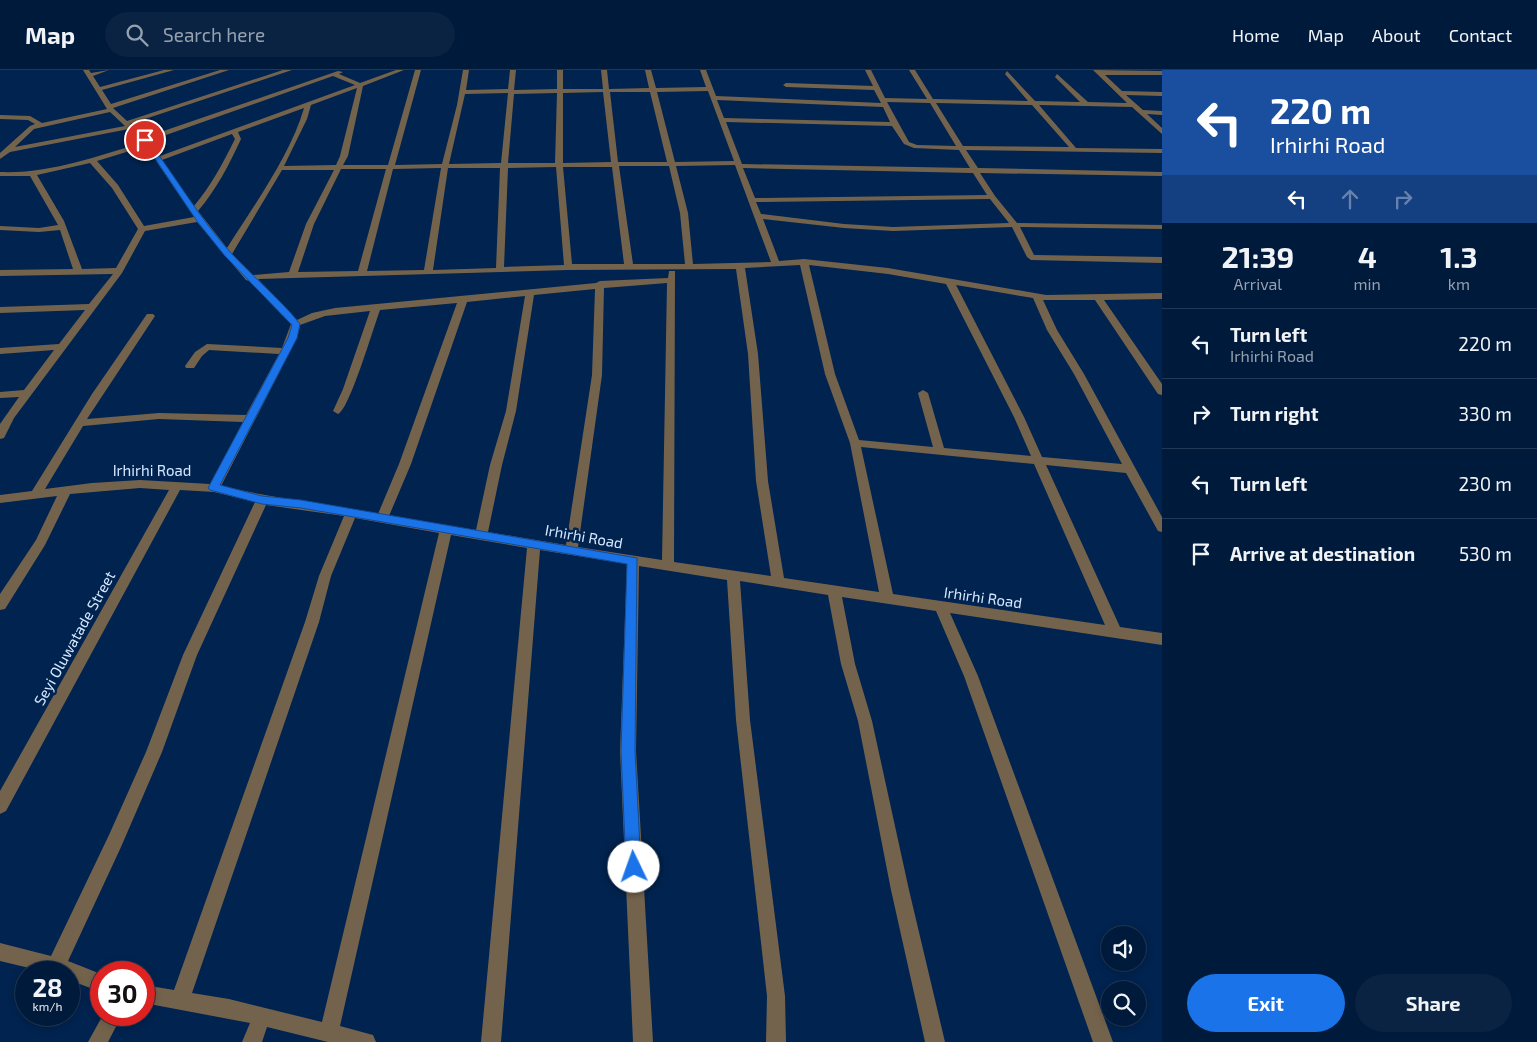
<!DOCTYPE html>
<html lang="en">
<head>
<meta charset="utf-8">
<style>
	:root { --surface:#001a3b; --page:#0a2342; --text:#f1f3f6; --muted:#95a1af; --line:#223855; --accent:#1a73e8 }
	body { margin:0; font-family:"Exo 2",sans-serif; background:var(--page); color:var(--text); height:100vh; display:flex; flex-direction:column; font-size:19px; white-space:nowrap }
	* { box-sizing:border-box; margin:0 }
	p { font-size:16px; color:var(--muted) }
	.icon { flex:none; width:28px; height:28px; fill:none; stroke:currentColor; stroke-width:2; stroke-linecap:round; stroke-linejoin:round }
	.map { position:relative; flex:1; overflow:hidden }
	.panel { display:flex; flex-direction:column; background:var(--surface); width:375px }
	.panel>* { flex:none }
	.top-card { background:#1a4fa0; color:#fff; overflow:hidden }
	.controls { position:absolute; left:1101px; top:856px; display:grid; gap:10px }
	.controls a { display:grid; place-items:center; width:45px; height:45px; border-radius:50%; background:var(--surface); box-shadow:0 2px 8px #0003,0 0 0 1px var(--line); font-size:25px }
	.speed { position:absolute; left:15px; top:891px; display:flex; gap:10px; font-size:25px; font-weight:700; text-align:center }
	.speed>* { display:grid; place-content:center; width:65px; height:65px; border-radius:50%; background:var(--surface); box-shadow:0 2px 8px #0003,0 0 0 1px var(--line); line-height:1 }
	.speed small { font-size:12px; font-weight:400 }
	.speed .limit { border:8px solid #d22; background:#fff; color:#111 }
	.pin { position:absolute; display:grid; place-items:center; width:42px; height:42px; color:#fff; margin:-21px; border:2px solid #fff; border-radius:50%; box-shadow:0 1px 5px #0007 }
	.me { position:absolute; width:55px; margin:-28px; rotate:357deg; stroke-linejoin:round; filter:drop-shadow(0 0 4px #0008) }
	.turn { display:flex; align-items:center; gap:18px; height:105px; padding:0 25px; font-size:22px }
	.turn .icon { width:65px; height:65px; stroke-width:2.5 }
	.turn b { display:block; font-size:35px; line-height:42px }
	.lanes { display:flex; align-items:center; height:48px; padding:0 25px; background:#0003; justify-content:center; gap:25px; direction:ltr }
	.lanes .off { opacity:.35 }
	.eta { display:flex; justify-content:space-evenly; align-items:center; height:85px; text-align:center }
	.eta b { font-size:30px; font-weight:700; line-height:35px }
	.action { display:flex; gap:10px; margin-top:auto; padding:10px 25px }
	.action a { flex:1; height:58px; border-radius:30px; background:var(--accent); color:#fff; font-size:20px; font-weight:700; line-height:58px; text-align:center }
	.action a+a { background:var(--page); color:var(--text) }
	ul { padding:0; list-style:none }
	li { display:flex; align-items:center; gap:15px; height:70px; padding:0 25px; border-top:1px solid var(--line) }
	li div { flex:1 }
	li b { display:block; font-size:19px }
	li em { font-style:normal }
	header { display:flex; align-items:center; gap:30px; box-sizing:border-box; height:70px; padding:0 25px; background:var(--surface); border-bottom:1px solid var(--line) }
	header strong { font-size:24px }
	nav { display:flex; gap:28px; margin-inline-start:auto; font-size:18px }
	.search { width:350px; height:45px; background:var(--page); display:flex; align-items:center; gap:12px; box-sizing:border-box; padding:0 18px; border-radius:28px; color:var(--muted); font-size:19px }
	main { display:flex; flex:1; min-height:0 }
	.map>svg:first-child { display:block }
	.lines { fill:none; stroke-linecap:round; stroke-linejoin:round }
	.minor { fill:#74634c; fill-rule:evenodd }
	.route { fill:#1a73e8; stroke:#114b97 }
	.labels { text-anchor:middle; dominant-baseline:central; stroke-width:5; stroke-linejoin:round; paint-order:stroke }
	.street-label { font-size:15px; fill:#d6e8ff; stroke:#00234f }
</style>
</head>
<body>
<header>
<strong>Map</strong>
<div class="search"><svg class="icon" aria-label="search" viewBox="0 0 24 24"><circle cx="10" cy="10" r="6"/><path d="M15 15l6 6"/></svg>Search here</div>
<nav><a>Home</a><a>Map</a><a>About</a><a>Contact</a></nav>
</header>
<main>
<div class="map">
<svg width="1162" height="972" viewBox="0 0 1162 972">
	<rect width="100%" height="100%" fill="#00234f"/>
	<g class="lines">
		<!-- minor -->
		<path class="minor" d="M 83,0 L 89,0 L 91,3 L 109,0 L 93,6 L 100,17 L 164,0 L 174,0 L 102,20 L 111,34 L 220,0 L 229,0 L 113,38 L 127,51 L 283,0 L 292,0 L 130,54 L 146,67 L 338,1 L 343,2 L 339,4 L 360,13 L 396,0 L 404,0 L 363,16 L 348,86 L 343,95 L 388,95 L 415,0 L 421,0 L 395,95 L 442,94 L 457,35 L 463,0 L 469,0 L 466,20 L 508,19 L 510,0 L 516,0 L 514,20 L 557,19 L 557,0 L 563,0 L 563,19 L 603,19 L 601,0 L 607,0 L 609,19 L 649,18 L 645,0 L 651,0 L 656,18 L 706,17 L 700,0 L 706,0 L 716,26 L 881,33 L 874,20 L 786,17 L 783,15 L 786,13 L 873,16 L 865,0 L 871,0 L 885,28 L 927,29 L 909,0 L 915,0 L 933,29 L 1028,31 L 1005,4 L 1007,1 L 1035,31 L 1080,32 L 1055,7 L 1057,4 L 1088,32 L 1127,33 L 1093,0 L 1162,1 L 1162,5 L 1105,5 L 1122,21 L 1162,22 L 1162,26 L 1126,25 L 1143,40 L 1162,41 L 1162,45 L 1147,44 L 1162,58 L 1162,64 L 1132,37 L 1039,35 L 1076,78 L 1162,79 L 1162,83 L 966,80 L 978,98 L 1162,102 L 1162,106 L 980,103 L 995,126 L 1017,153 L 1162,155 L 1162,159 L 1020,157 L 1034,185 L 1162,187 L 1162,193 L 1031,190 L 1027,187 L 1012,157 L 893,161 L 844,158 L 763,149 L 779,191 L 804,189 L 888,198 L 1046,225 L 1162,223 L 1162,229 L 1104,230 L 1162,314 L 1162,325 L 1158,324 L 1095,230 L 1043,230 L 1057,260 L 1084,304 L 1162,447 L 1162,462 L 1158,461 L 1126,403 L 1046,395 L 1120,557 L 1162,563 L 1162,575 L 950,543 L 978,606 L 1113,972 L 1093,972 L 964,606 L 936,541 L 842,527 L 855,594 L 872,651 L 909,820 L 945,972 L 925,972 L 891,820 L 858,651 L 841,594 L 828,525 L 740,511 L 750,650 L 785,926 L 786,972 L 766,972 L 767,926 L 736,650 L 727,510 L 639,496 L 636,681 L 653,972 L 633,972 L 620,681 L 627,494 L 540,480 L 501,972 L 481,972 L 527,478 L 451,465 L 340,956 L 373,965 L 376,972 L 328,972 L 267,957 L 262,972 L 242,972 L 250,953 L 144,933 L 144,915 L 174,920 L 305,552 L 319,506 L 344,446 L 266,435 L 197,585 L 162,682 L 121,777 L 68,891 L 101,904 L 101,922 L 69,910 L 69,902 L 46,902 L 0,891 L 0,873 L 51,886 L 109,765 L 146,682 L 183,585 L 255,432 L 214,422 L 180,420 L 6,741 L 0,744 L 0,721 L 169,420 L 140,418 L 70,424 L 45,475 L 5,539 L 0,540 L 0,524 L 36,470 L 57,426 L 0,433 L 0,425 L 32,421 L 92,324 L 147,244 L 153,244 L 155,246 L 87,349 L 159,343 L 246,345 L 279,284 L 209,280 L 202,286 L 194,298 L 186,298 L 185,296 L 195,282 L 207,274 L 282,278 L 291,254 L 249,211 L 246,210 L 197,152 L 145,161 L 122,203 L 14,348 L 4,368 L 0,369 L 0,354 L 19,327 L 0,328 L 0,322 L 24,320 L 54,280 L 0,284 L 0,278 L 59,274 L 85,240 L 0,243 L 0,237 L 89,234 L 113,204 L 0,206 L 0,200 L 73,199 L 60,160 L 39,162 L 0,160 L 0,156 L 39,158 L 58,155 L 30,106 L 0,106 L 0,102 C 51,104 95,86 143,73 L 129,59 L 10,82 L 0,89 L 0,83 L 30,56 L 35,54 L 28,50 L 0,49 L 0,45 L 30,46 L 42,53 L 107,39 ZM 333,6 L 355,15 L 160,86 L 149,71 ZM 357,18 L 340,86 L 336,95 L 284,96 L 307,49 L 311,35 ZM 708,21 L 734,91 L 675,92 L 657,22 ZM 603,22 L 611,92 L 563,93 L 563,23 ZM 610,22 L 650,22 L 667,92 L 618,92 ZM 508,23 L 501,93 L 449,94 L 465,24 ZM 557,23 L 555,93 L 508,93 L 514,24 ZM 717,30 L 883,37 L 890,52 L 724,48 ZM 887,32 L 930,33 L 956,76 L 917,75 L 909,72 ZM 936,33 L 1032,35 L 1069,77 L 963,76 ZM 304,38 C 291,84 253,137 227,178 L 198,141 C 216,120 229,95 241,69 L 238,62 ZM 110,42 L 125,56 L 15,77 L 34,59 ZM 726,52 L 892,56 L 904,74 L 914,78 L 959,80 L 970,98 L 742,94 ZM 232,64 L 235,69 C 223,93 211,116 194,136 L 162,90 ZM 146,76 L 194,147 L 144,156 L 118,115 L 97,91 ZM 90,93 L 112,118 L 138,159 L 116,198 L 82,199 L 64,151 L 37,105 ZM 735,95 L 771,192 L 693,194 L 688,143 L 676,96 ZM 619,96 L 669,96 L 680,143 L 685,194 L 633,194 ZM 556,97 L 564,195 L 504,197 L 508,98 ZM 563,97 L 612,97 L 624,194 L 572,194 ZM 441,98 L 424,200 L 367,201 L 393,99 ZM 448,98 L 500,98 L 496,198 L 433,200 ZM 743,98 L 973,103 L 987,125 L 755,128 ZM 341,99 L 386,99 L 358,201 L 298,202 L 314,154 ZM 282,100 L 334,100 L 306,154 L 289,202 L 253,205 L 232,184 ZM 990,129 L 1009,153 L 893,157 L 844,154 L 761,144 L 756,132 ZM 800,195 L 825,304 L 850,373 L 879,522 L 784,508 L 768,411 L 758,284 L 745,198 ZM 809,195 L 888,204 L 946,214 L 1014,347 L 1031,386 L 944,378 L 928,323 L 923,320 L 918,323 L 933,377 L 859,370 L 835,304 ZM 736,199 L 748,284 L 756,411 L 771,506 L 674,492 L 675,201 L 669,201 L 668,208 L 600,211 L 596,213 L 335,238 L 312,243 L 297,250 L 258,209 L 568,200 ZM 667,213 L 662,490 L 578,477 L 602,305 L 604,218 ZM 956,215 L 1033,228 L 1047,260 L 1074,304 L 1122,394 L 1042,387 L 1024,347 ZM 595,219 L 592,305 L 566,475 L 488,462 L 502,395 L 516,341 L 534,225 ZM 525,226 L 506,341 L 490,395 L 476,460 L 389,446 L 411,394 L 467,232 ZM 457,233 L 399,394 L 378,444 C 326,434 273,428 221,416 L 297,268 L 300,255 L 325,246 L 370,241 L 343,319 L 333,341 L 338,344 C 349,341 374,256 380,240 ZM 159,349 L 243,352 L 210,414 L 140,410 L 92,413 L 45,419 L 83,356 ZM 861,377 L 1034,394 L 1105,555 L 893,524 ZM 355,448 L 439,463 L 322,952 L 229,929 L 192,923 L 319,552 L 331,506 Z
			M 103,945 L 122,945 L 108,972 L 88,972 Z"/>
	</g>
	<!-- route -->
	<path class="route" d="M 142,69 L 147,69 C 175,106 199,148 231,183 C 253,207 280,229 300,254 L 297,268 L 220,415 L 262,426 L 301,430 L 637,488 L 635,681 L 641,797 L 639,803 L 634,805 L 628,803 L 626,797 L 621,681 L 627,494 L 301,438 L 262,434 L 210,420 L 208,418 L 288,268 L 292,255 L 225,186 L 197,151 Z"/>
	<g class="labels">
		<!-- street labels -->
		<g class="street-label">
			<text x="152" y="400">Irhirhi Road</text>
			<text transform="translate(584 466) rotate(10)">Irhirhi Road</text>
			<text transform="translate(983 527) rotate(8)">Irhirhi Road</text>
			<text transform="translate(74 568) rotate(-61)">Seyi Oluwatade Street</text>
		</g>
	</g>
</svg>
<div class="controls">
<a><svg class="icon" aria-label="sound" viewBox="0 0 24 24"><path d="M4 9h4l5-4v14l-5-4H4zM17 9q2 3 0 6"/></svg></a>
<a><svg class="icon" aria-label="search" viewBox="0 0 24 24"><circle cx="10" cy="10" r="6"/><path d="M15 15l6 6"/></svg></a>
</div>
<div class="speed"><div>28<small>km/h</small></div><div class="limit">30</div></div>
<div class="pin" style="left:145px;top:70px;background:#d93025"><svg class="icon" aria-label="arrive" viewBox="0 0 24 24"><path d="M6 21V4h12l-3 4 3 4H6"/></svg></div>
<svg class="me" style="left:634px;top:797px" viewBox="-20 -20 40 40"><circle r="19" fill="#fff"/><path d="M0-13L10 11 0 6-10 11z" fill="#1a73e8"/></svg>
</div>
<section class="panel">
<div class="top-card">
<div class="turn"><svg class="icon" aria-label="left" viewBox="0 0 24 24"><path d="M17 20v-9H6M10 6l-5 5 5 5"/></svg><div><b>220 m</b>Irhirhi Road</div></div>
<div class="lanes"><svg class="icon" aria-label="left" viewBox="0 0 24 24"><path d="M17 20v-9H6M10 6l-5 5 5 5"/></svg><svg class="icon off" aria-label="ahead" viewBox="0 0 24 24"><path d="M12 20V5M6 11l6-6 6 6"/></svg><svg class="icon off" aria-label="right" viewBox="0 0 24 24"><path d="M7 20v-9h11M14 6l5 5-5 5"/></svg></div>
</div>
<div class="eta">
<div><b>21:39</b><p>Arrival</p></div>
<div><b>4</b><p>min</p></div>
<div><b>1.3</b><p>km</p></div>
</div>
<ul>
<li><svg class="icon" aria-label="left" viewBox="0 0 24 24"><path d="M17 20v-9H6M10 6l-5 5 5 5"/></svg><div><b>Turn left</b><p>Irhirhi Road</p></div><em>220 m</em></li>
<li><svg class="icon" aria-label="right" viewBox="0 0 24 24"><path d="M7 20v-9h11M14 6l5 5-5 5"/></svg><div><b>Turn right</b></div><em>330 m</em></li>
<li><svg class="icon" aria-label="left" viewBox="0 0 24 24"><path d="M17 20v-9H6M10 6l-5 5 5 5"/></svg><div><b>Turn left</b></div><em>230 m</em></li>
<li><svg class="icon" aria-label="arrive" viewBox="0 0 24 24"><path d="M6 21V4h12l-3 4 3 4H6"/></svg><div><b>Arrive at destination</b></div><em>530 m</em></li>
</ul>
<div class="action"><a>Exit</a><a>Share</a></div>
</section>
</main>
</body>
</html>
